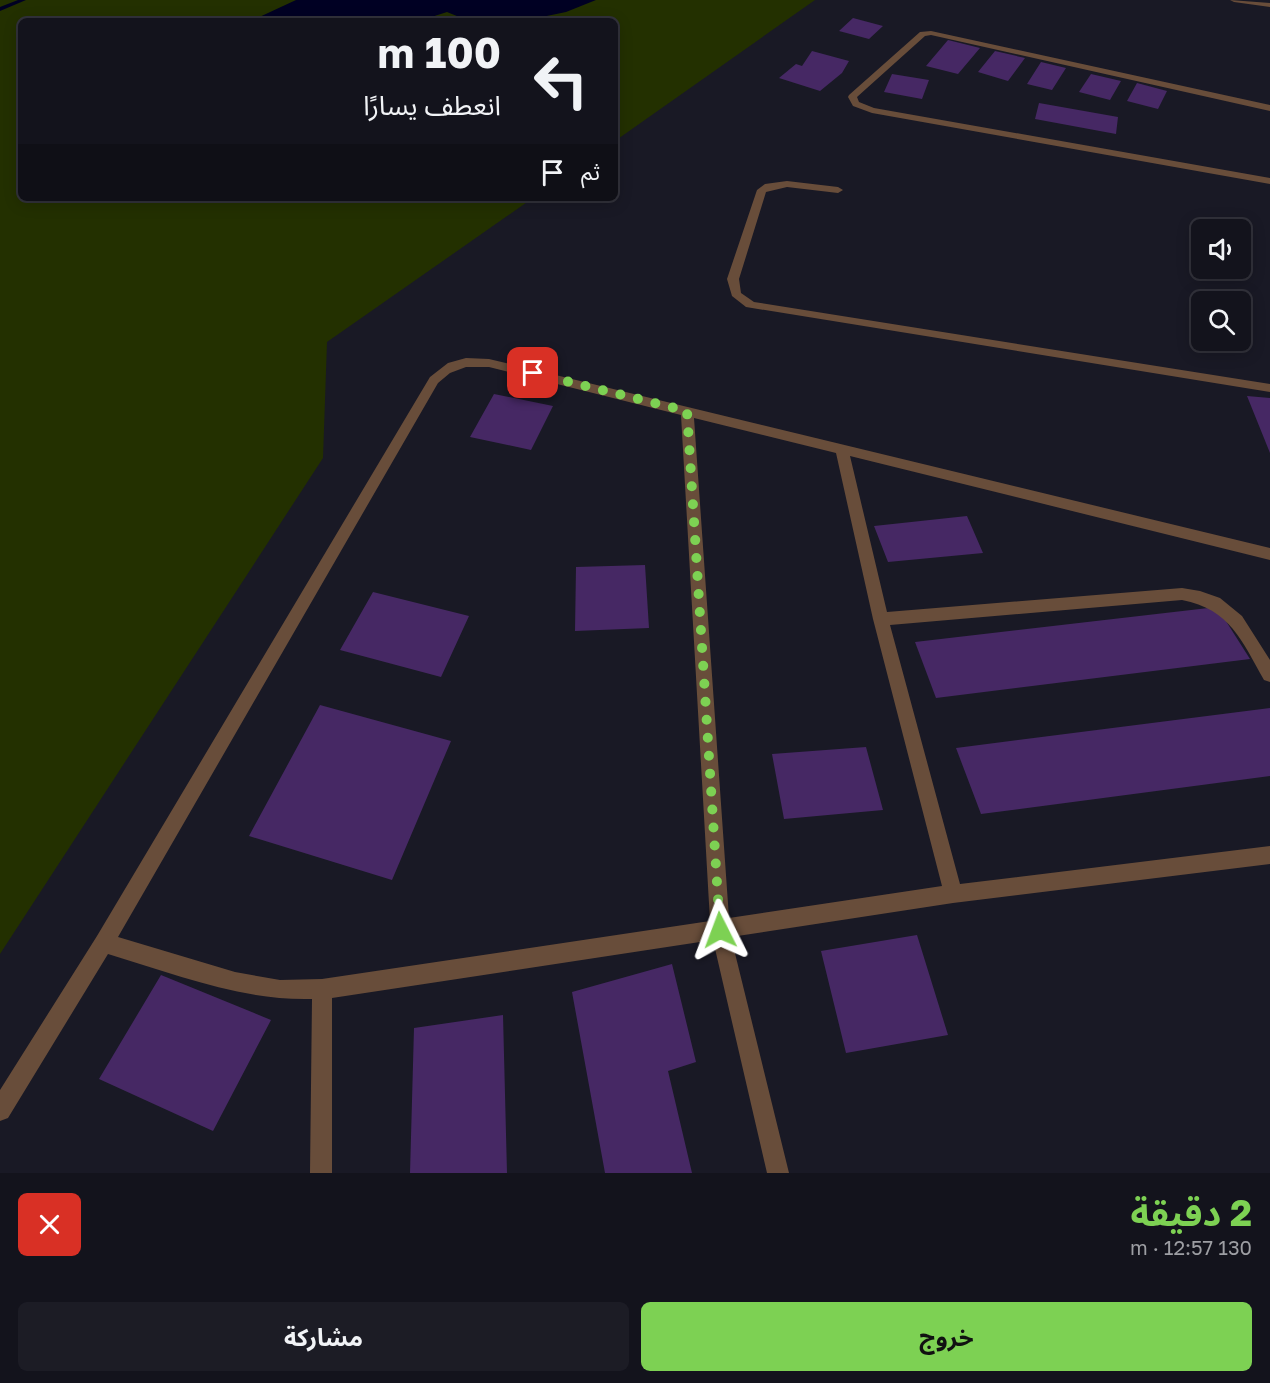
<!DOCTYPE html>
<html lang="ar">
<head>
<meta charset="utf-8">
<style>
	:root { --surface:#13131c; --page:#1c1c25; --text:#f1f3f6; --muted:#9d9ea3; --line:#32323b; --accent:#7dd153 }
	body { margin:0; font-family:"Golos Text","Noto Sans Arabic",sans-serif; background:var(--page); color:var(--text); direction:rtl; height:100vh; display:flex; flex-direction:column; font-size:22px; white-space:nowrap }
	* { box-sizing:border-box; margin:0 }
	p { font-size:20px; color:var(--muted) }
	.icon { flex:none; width:33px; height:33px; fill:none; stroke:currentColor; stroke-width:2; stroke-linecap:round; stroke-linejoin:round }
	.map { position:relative; height:1173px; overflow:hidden; direction:ltr }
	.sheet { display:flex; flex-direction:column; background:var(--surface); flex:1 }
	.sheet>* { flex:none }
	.guide { position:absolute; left:18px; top:18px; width:600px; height:183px; border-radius:9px; box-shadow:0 3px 15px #0003,0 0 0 2px var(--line); direction:rtl; background:#13131c; color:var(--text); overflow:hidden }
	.buttons { position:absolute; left:1191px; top:219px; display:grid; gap:12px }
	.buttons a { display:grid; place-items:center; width:60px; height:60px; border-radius:9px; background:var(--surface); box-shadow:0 3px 15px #0003,0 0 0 2px var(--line); font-size:30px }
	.pin { position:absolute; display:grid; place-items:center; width:51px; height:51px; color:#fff; margin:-26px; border-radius:12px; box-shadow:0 3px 9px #0006 }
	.me { position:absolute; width:66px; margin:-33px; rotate:357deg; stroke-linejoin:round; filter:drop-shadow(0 0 4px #0008) }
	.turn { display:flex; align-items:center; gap:21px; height:126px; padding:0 18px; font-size:27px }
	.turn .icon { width:78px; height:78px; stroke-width:2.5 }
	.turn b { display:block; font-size:42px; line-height:51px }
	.then { display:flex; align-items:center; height:57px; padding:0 18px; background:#0003; gap:12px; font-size:22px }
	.round { display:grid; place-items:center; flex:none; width:63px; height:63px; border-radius:9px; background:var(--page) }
	.overview { display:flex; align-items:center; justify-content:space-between; height:102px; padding:0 18px }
	h1 { font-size:36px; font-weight:700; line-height:45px; color:var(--accent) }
	.primary-button { display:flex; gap:12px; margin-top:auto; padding:12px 18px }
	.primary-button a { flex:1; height:69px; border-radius:9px; background:var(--accent); color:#111; font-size:24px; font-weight:700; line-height:69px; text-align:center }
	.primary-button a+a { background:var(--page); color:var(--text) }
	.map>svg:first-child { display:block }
	.green { fill:#233000 }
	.water { fill:#000023 }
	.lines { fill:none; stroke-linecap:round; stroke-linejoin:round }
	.stream { fill:#000023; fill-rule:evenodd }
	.building { fill:#462864 }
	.street { fill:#684d3a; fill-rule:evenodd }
	.route { stroke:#7dd153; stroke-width:10; stroke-dasharray:0 18 }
</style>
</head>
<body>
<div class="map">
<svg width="1270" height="1173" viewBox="0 0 1270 1173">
	<rect width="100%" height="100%" fill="#191925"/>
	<!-- green -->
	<path class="green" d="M 0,0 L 815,0 L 615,141 L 615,21 L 21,21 L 21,198 L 533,198 L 327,342 L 323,458 L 0,954 Z"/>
	<!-- water -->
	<path class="water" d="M 296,0 L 596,0 L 566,12 L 537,18 L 509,21 L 469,21 L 447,12 L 419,21 L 251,21 Z"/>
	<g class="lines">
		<!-- stream -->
		<path class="stream" d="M 18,0 L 26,0 L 0,11 L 0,7 Z"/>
	</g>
	<!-- building -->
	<path class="building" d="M 853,18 L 883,26 L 869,39 L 839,31 Z
		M 948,40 L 980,48 L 958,74 L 926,66 Z
		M 812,51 L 849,61 L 842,73 L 820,91 L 779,78 L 796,64 L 802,66 Z
		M 995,51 L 1025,58 L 1008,81 L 978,72 Z
		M 1041,62 L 1066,68 L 1052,90 L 1027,84 Z
		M 892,74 L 929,80 L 922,99 L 884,92 Z
		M 1091,74 L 1121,81 L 1110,100 L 1079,92 Z
		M 1137,83 L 1167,91 L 1158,109 L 1127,101 Z
		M 1039,103 L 1118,117 L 1116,134 L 1035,119 Z
		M 494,394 L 553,406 L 531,450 L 470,437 Z
		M 1247,396 L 1270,398 L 1270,453 Z
		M 967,516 L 983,553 L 888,562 L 874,526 Z
		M 645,565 L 649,628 L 575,631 L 576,567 Z
		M 373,592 L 469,616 L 441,677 L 340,650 Z
		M 1217,607 L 1250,659 L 936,698 L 915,642 Z
		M 320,705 L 451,741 L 392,880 L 249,836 Z
		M 1270,708 L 1270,776 L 981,814 L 956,748 Z
		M 866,747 L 883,810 L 784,819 L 772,754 Z
		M 917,935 L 948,1035 L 846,1053 L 821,951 Z
		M 672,964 L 696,1062 L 668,1071 L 692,1173 L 605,1173 L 572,992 Z
		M 161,975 L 271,1020 L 213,1131 L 99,1079 Z
		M 503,1015 L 507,1173 L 410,1173 L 414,1028 Z"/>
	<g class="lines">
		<!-- street -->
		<path class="street" d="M 1230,0 L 1270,3 L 1270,7 L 1234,2 Z
			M 931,31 L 1270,105 L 1270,111 L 931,35 L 925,36 L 857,97 L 859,102 L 874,108 L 1270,178 L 1270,184 L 872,113 L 853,106 L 848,97 L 849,95 L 920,32 Z
			M 787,181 L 838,187 L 843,190 L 838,193 L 787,187 L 766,192 L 739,279 L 741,293 L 754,302 L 1270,384 L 1270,392 L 746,307 L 732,296 L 727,279 L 757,190 L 765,184 Z
			M 466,358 L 489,359 L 1270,548 L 1270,560 L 850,456 L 887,612 L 1182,588 L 1200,591 L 1220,598 L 1242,616 L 1270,660 L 1270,682 L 1264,680 C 1242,641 1230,609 1182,600 L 890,625 L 960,884 L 1270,846 L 1270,864 L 953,903 L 731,937 L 789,1173 L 767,1173 L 713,940 L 332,998 L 332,1173 L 310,1173 L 312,999 C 242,1001 175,974 108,954 L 8,1118 L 0,1121 L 0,1090 L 97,936 L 430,377 L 448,363 ZM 466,367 L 489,367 L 681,415 L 710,921 L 322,979 L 280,980 L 235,972 L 118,937 L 438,383 L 450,373 ZM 694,418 L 836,453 L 873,619 L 942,886 L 729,918 Z"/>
	</g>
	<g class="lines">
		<!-- route -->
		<path class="route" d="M 533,373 L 687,411 L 720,930"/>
	</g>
</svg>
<div class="buttons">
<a><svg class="icon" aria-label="sound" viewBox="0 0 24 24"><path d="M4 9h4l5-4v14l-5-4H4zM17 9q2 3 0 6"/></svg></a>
<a><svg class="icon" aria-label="search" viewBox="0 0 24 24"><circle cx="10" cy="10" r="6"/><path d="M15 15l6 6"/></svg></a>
</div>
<div class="pin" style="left:533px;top:373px;background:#d93025"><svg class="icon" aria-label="arrive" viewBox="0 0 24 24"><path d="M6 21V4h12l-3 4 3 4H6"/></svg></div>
<svg class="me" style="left:720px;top:930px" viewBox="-20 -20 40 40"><path d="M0-17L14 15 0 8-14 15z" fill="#7dd153" stroke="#fff" stroke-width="4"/></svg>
<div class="guide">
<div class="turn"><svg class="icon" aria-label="left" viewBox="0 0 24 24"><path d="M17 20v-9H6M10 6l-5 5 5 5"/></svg><div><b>100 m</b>انعطف يسارًا</div></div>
<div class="then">ثم<svg class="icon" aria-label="arrive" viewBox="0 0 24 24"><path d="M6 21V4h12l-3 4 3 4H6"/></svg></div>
</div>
</div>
<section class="sheet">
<div class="overview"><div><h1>2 دقيقة</h1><p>130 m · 12:57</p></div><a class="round" style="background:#d93025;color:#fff"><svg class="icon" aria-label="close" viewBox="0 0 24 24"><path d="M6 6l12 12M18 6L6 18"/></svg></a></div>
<div class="primary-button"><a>خروج</a><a>مشاركة</a></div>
</section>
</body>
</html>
